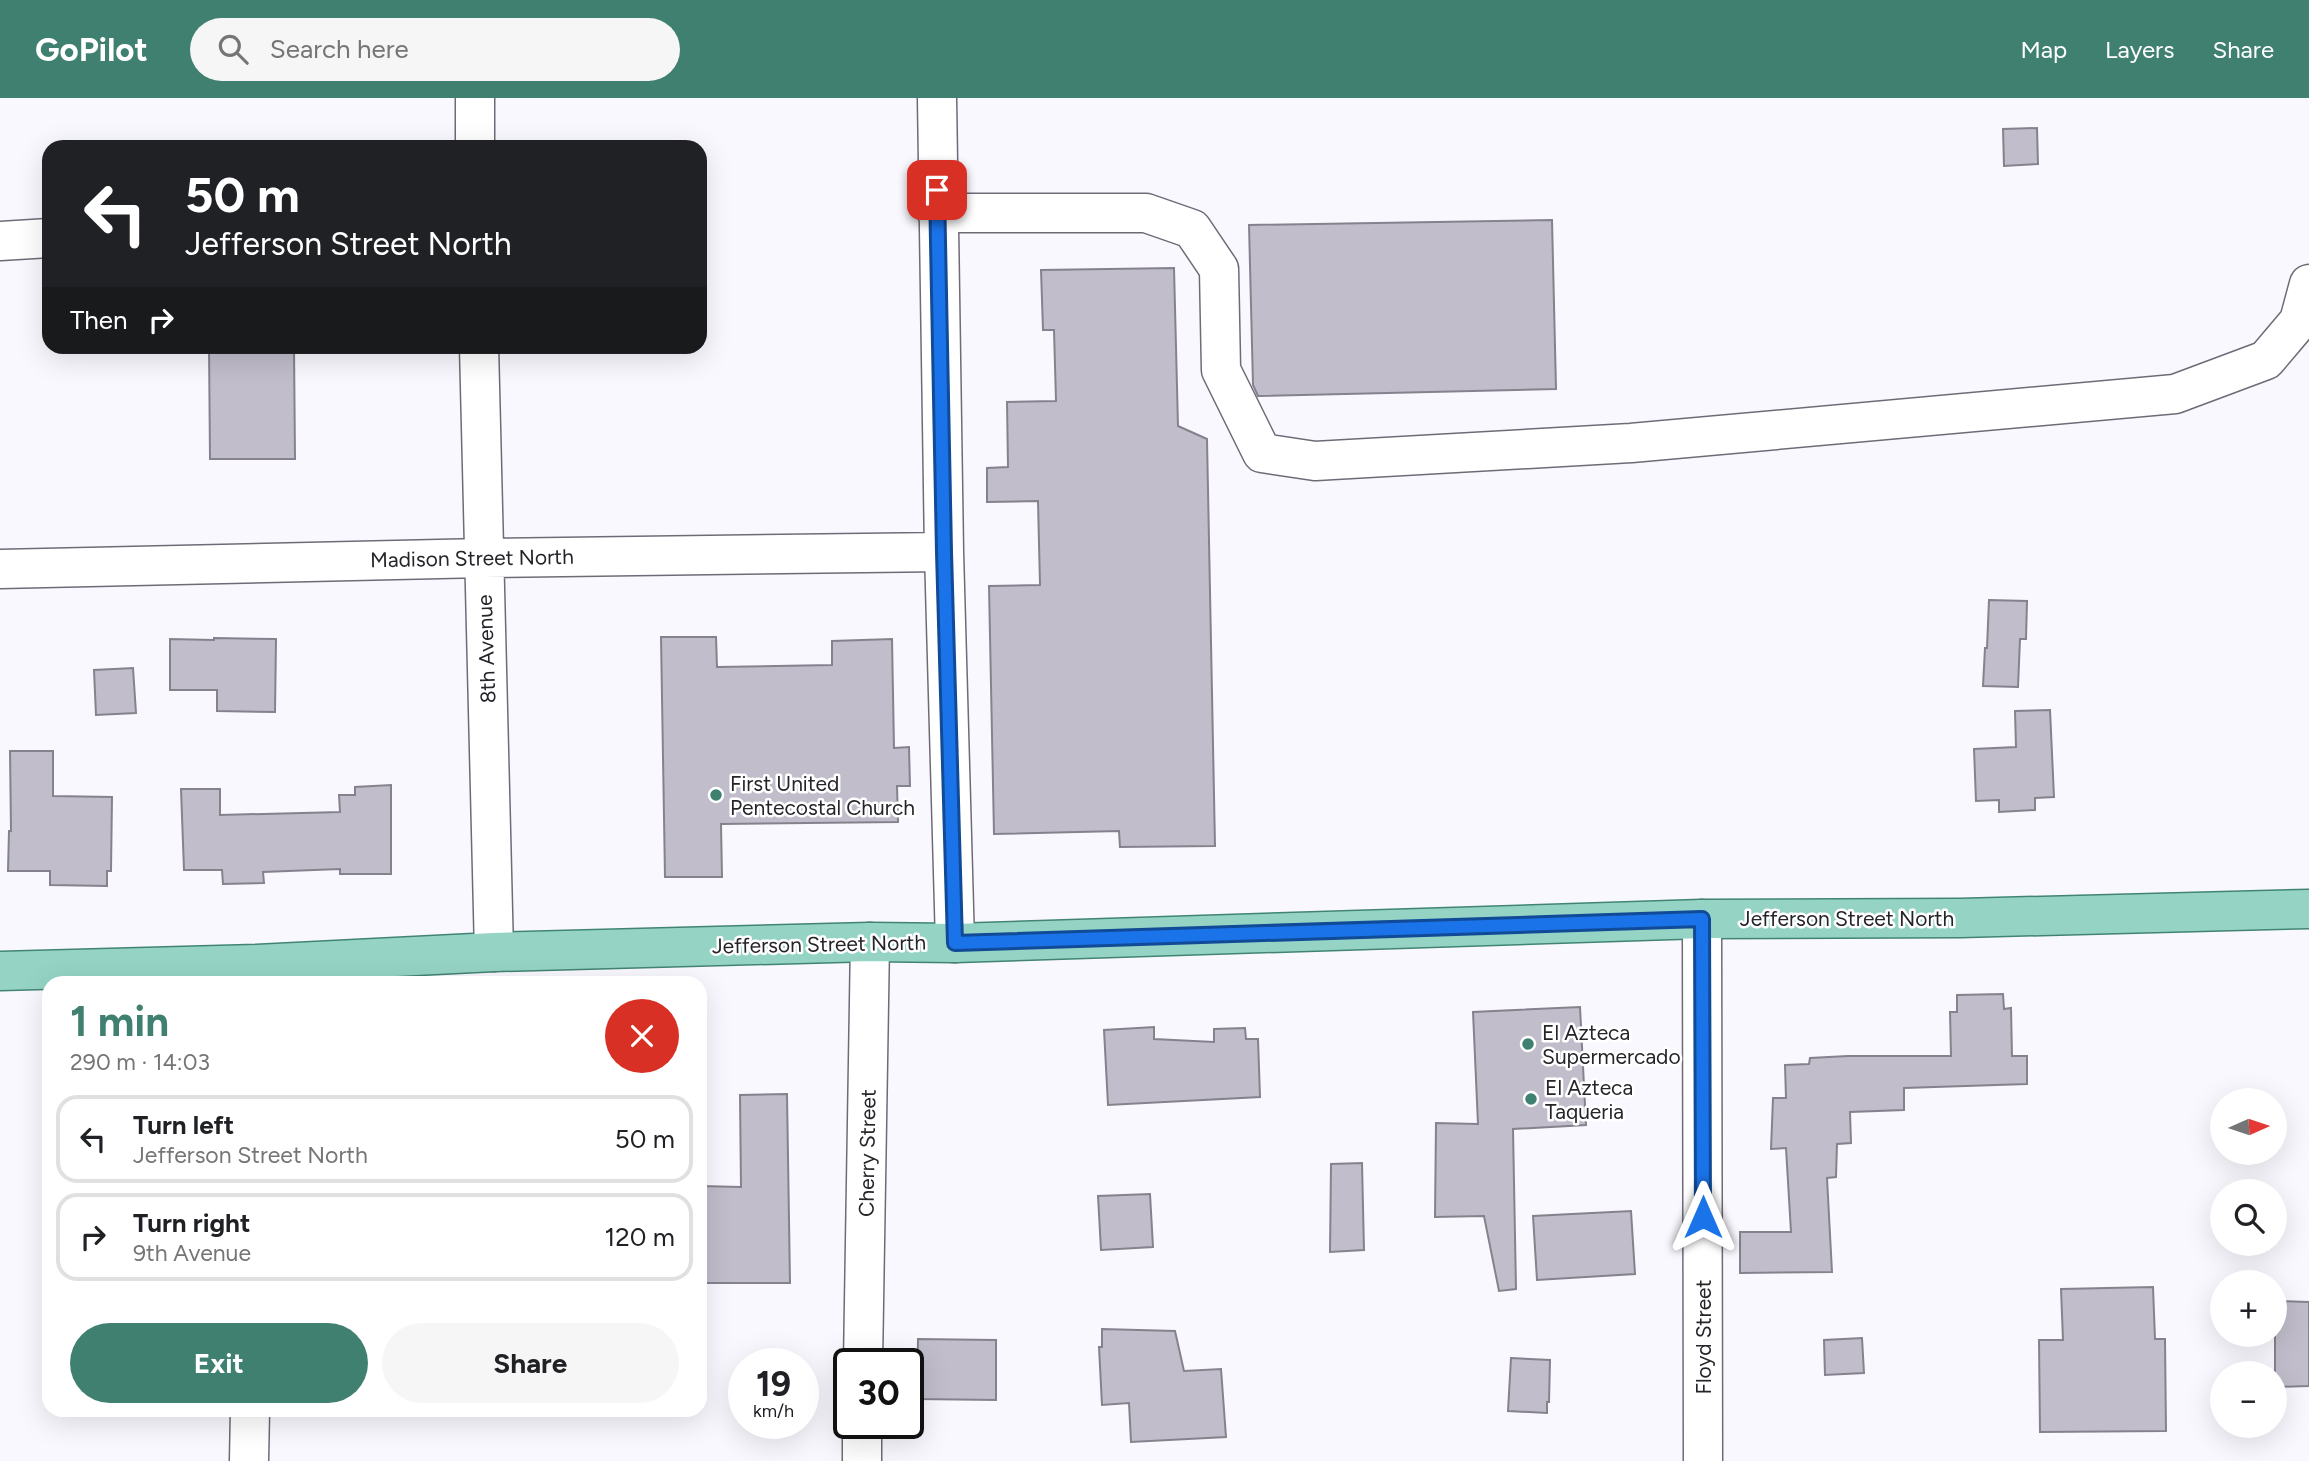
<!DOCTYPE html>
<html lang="en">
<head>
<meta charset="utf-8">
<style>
	:root { --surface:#fff; --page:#f6f6f6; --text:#202124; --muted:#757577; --line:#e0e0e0; --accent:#3f8070 }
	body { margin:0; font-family:Figtree,sans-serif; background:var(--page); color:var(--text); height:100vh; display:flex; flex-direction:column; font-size:26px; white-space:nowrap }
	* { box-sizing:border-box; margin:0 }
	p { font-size:23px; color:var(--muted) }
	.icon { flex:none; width:38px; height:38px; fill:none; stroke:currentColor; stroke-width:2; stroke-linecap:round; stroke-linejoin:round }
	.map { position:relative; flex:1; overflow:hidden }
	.details { position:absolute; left:42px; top:878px; width:665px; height:441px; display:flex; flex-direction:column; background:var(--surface); border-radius:21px; box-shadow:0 7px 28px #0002 }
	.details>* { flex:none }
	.top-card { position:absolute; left:42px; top:42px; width:665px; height:214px; border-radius:21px; box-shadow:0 7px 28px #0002; background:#202124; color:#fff; overflow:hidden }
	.needle { width:46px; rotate:87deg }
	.controls { position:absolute; left:2210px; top:990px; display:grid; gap:14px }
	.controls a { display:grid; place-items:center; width:77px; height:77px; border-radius:50%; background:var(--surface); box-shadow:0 7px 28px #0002; font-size:35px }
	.speed { position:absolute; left:728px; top:1250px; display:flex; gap:14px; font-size:35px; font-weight:700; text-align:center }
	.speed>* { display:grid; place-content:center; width:91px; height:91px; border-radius:50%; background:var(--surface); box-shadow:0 7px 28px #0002; line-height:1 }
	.speed small { font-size:18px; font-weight:400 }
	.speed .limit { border:4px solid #111; border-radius:10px; background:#fff; color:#111 }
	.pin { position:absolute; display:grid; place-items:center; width:60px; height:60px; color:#fff; margin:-30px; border-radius:14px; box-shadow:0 4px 10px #0006 }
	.me { position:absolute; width:77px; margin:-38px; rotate:0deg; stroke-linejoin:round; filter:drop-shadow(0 0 5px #0008) }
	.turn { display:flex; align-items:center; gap:24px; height:147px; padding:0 28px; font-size:32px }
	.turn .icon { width:91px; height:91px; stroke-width:2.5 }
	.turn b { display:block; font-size:49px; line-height:60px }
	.then { display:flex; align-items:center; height:66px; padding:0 28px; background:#0003; gap:14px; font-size:26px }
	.round { display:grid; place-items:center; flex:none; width:74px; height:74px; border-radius:37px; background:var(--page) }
	.summary { display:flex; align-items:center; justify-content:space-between; height:119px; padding:0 28px }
	h1 { font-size:42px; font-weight:700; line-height:52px; color:var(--accent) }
	.primary-button { display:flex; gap:14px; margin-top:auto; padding:14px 28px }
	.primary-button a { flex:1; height:80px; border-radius:42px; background:var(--accent); color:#fff; font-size:28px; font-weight:700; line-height:80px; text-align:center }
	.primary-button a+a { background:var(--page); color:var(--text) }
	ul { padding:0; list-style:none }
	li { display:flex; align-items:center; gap:21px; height:88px; margin:0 14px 10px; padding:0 14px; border:4px solid var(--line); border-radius:21px }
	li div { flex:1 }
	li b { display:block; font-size:26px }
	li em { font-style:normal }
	header { display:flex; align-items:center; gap:42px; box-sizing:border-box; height:98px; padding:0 35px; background:var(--accent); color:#fff }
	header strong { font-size:33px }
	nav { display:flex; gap:38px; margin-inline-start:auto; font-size:24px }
	.search { width:490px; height:63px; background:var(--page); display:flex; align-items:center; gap:18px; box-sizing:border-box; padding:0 24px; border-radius:38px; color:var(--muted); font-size:26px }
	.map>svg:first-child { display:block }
	.building { fill:#c1bdcb; stroke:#85828e; stroke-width:2 }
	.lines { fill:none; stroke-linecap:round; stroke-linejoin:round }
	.minor-casing { stroke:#6e6b77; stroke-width:41 }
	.major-casing { stroke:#418475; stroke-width:41 }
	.minor { stroke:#fff; stroke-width:38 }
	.major { stroke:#95d4c5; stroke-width:38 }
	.route-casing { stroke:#114b97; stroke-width:18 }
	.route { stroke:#1a73e8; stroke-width:12 }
	.poi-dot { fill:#3f8070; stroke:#fff; stroke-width:2.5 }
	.labels { text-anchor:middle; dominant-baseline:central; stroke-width:5; stroke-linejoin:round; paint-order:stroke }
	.street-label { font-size:21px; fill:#262429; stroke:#fff }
	.poi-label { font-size:21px; fill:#262429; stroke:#fff; text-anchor:start }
</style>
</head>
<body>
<header>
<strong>GoPilot</strong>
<div class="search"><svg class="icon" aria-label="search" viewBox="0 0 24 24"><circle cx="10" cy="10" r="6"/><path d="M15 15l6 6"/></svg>Search here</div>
<nav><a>Map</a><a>Layers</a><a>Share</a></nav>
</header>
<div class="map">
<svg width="2309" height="1363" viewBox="0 0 2309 1363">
	<rect width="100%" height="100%" fill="#f9f8fe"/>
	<!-- building -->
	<path class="building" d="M 2037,30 L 2038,66 L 2004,68 L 2003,31 Z
		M 1552,122 L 1556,291 L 1258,298 L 1253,287 L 1249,127 Z
		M 1174,170 L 1178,328 L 1207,341 L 1215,748 L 1120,749 L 1119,733 L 994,736 L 989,488 L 1040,487 L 1038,403 L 987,404 L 987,370 L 1008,369 L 1007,304 L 1056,303 L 1054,232 L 1043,232 L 1041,172 Z
		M 209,248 L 294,248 L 295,361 L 210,361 Z
		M 1989,502 L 2027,503 L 2026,541 L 2020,541 L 2018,589 L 1983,588 L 1985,550 L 1987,550 Z
		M 661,539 L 716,539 L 717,569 L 832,567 L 832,543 L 892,541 L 894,650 L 909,649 L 910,688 L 897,688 L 898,724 L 721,726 L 722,779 L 665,779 Z
		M 214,540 L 276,541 L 275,614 L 217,613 L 217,592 L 170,592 L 170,541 L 214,542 Z
		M 133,570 L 136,615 L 96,617 L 94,572 Z
		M 2050,612 L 2054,699 L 2035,700 L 2035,712 L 1999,714 L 1999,702 L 1976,703 L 1974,651 L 2016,649 L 2015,613 Z
		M 10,653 L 53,653 L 53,698 L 112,699 L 111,773 L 107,773 L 107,788 L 50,787 L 50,773 L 8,773 L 9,733 L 11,733 Z
		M 391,687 L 391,776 L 340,776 L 340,771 L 263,774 L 264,785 L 223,786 L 222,772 L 184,772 L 181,691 L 220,691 L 220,717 L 340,714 L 339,697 L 355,697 L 355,689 Z
		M 2003,896 L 2004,911 L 2011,910 L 2012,958 L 2027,958 L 2027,986 L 1904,990 L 1904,1012 L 1850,1014 L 1851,1045 L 1837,1046 L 1836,1079 L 1827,1080 L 1832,1174 L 1740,1175 L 1740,1134 L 1791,1134 L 1786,1050 L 1771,1051 L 1773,1000 L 1786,1000 L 1785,967 L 1809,966 L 1810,960 L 1848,958 L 1951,958 L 1950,914 L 1957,914 L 1957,897 Z
		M 1580,909 L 1586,1027 L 1513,1031 L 1516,1191 L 1499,1193 L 1484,1118 L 1435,1119 L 1436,1025 L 1478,1026 L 1473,914 Z
		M 1154,929 L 1154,941 L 1214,944 L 1214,931 L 1245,930 L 1246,941 L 1258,941 L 1260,999 L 1108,1007 L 1104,932 Z
		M 787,996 L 790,1185 L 700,1185 L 700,1088 L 741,1089 L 740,997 Z
		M 1362,1065 L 1364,1152 L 1330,1154 L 1331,1066 Z
		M 1150,1096 L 1153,1149 L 1101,1152 L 1098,1098 Z
		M 1631,1113 L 1635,1176 L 1537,1182 L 1533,1118 Z
		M 2153,1189 L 2155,1241 L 2165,1241 L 2166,1333 L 2040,1334 L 2039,1242 L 2063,1242 L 2061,1191 Z
		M 2275,1203 L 2309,1204 L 2309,1288 L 2275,1289 Z
		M 1102,1231 L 1175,1233 L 1184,1273 L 1221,1271 L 1226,1339 L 1131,1344 L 1129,1305 L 1102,1307 L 1099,1249 L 1102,1249 Z
		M 1862,1240 L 1864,1275 L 1825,1277 L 1824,1242 Z
		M 918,1241 L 996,1242 L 996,1302 L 917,1301 Z
		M 1511,1260 L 1550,1262 L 1549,1304 L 1547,1304 L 1547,1315 L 1508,1313 Z"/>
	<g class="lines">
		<!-- minor casing -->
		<g class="minor-casing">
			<path id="minor" d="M 475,0 L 475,49
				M 937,0 L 944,454 L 955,845
				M 937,115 L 1146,115 L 1192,131 L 1219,171 L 1221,272 L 1262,355 L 1315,363 L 1631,345 L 2175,296 L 2266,262 L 2299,223 L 2309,186
				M 0,143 L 49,140
				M 479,248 L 494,854
				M 0,471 L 483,460 L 944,454
				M 1702,821 L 1703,1363
				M 863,1265 L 870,844
				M 249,1363 L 250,1312
				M 862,1363 L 862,1325"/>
		</g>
		<!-- major casing -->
		<g class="major-casing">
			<path id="major" d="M 0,873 L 257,866 L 494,854 L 870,844 L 955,845 L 1702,821 L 1961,820 L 2309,811"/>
		</g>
		<!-- minor -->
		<use href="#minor" class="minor"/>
		<!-- major -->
		<use href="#major" class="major"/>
	</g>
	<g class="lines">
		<!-- route casing -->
		<g class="route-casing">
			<path id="route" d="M 937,92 L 944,454 L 955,845 L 1702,821 L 1703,1119"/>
		</g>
		<!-- route -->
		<use href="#route" class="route"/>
	</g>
	<!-- markers -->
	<g class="poi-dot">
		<circle cx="716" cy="697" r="7"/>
		<circle cx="1528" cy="946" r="7"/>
		<circle cx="1531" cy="1001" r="7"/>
	</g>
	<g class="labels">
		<!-- street labels -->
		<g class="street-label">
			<text transform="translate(472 460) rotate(-1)">Madison Street North</text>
			<text transform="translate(486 551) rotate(-92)">8th Avenue</text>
			<text x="1847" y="820">Jefferson Street North</text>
			<text transform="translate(819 846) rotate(-1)">Jefferson Street North</text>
			<text transform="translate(867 1055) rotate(-89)">Cherry Street</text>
			<text transform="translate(1703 1239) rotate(-90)">Floyd Street</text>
		</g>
		<!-- poi labels -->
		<g class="poi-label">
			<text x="730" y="685">First United<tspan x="730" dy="24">Pentecostal Church</tspan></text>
			<text x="1542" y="934">El Azteca<tspan x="1542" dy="24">Supermercado</tspan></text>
			<text x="1545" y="989">El Azteca<tspan x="1545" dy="24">Taqueria</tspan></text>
		</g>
	</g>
</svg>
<div class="controls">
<a><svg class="needle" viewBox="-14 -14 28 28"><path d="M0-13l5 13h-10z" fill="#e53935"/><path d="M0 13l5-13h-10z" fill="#757577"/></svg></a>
<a><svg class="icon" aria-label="search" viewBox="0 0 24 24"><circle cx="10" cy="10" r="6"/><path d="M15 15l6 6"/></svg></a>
<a>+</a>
<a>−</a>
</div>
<div class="speed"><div>19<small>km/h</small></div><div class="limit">30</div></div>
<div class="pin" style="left:937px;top:92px;background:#d93025"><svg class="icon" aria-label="arrive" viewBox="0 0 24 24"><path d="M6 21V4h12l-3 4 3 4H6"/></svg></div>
<svg class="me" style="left:1703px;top:1119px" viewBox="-20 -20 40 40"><path d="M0-17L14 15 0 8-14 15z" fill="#1a73e8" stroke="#fff" stroke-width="4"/></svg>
<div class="top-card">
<div class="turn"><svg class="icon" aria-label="left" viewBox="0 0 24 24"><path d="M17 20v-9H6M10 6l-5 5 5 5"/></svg><div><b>50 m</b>Jefferson Street North</div></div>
<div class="then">Then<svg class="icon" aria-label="right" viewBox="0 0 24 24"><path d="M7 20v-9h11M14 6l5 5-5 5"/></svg></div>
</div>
<section class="details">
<div class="summary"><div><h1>1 min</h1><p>290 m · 14:03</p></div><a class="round" style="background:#d93025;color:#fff"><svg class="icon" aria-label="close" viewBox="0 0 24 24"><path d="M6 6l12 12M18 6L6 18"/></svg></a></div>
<ul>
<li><svg class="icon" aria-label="left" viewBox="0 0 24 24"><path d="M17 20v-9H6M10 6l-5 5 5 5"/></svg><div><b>Turn left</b><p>Jefferson Street North</p></div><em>50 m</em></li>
<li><svg class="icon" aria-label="right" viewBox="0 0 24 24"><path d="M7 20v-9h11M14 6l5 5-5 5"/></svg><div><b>Turn right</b><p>9th Avenue</p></div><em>120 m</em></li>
</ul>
<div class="primary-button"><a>Exit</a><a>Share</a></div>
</section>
</div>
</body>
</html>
